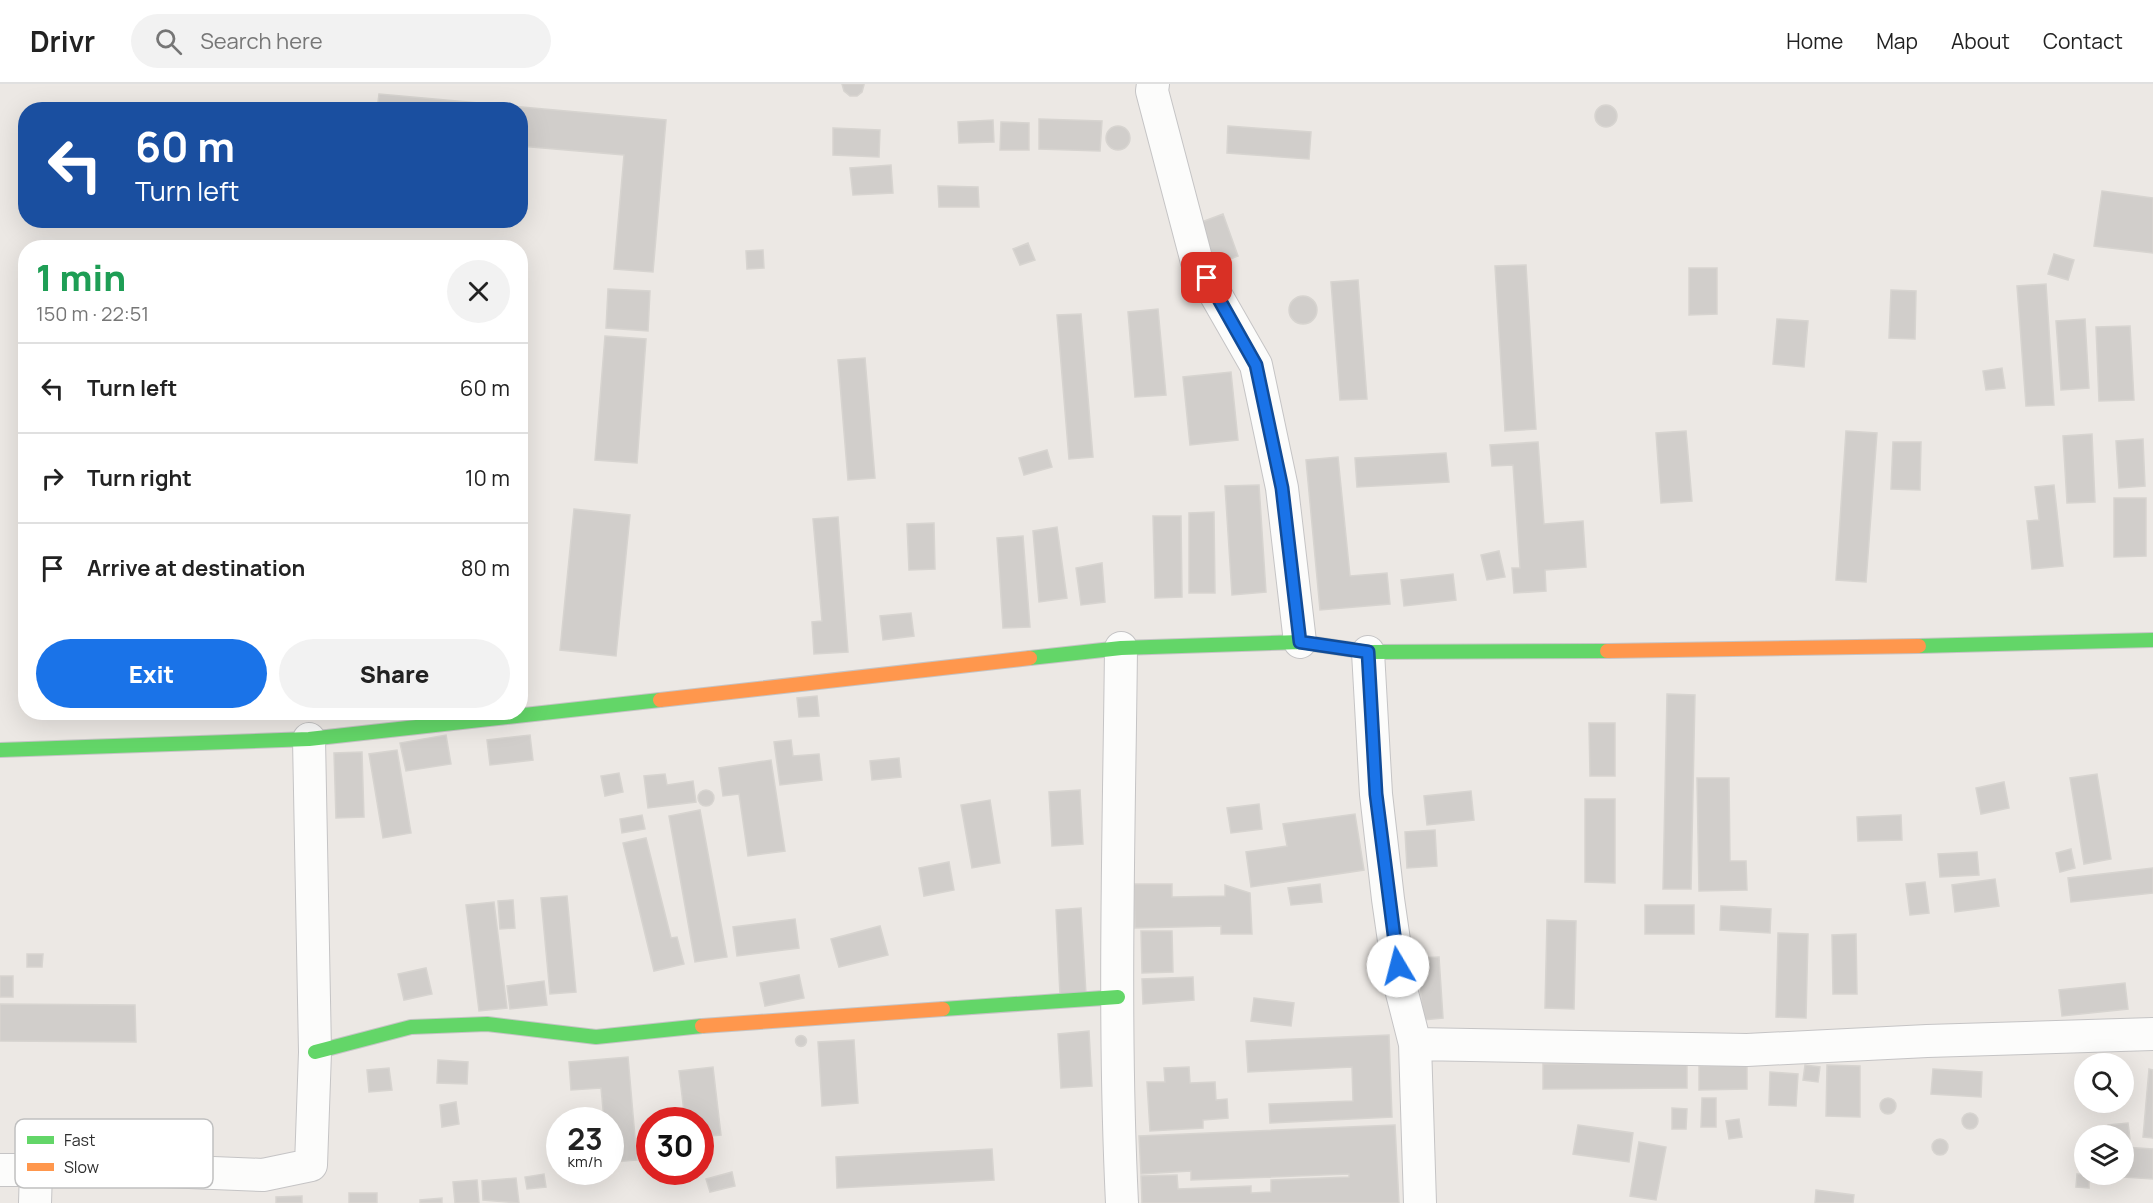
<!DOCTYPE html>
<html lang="en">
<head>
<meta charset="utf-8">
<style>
	:root { --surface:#fff; --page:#f2f2f2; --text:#222; --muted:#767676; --line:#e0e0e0; --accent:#1a73e8 }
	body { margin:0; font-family:Manrope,sans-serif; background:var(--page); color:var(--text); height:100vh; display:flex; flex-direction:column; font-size:22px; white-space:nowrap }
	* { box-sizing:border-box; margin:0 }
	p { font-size:20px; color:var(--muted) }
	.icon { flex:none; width:33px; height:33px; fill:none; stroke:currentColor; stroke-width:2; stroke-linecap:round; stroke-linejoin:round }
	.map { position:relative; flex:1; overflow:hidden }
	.details { position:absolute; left:18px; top:156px; width:510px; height:480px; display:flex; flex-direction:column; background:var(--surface); border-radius:24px; box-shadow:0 6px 24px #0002 }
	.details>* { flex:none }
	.hud { position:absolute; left:18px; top:18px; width:510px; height:126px; border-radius:24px; box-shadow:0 6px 24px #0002; background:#1a4fa0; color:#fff; overflow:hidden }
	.fabs { position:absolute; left:2074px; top:969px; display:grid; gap:12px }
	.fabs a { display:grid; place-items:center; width:60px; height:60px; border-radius:50%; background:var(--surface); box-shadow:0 6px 24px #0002; font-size:30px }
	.speed { position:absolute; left:546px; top:1023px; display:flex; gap:12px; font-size:30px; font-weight:700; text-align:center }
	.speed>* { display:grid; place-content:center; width:78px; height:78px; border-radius:50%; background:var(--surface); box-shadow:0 6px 24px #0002; line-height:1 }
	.speed small { font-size:15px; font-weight:400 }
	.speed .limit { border:9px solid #d22; background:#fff; color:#111 }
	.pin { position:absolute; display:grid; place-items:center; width:51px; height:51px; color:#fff; margin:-26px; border-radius:12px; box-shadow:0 3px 9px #0006 }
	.me { position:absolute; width:66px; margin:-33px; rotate:352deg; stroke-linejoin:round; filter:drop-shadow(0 0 4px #0008) }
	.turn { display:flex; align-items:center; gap:21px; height:126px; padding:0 18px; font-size:27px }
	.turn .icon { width:78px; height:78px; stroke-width:2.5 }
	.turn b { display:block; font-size:42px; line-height:51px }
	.round { display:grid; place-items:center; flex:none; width:63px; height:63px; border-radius:32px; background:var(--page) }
	.headline { display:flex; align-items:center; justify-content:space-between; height:102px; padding:0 18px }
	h1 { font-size:36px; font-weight:800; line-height:45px; color:#1e9e55 }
	.primary-button { display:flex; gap:12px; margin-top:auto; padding:12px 18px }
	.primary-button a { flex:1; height:69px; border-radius:36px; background:var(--accent); color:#fff; font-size:24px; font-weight:800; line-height:69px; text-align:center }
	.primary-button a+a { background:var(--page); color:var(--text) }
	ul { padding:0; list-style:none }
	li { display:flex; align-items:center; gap:18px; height:90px; padding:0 18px; border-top:2px solid var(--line) }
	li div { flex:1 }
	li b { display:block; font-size:22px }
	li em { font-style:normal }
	header { display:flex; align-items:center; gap:36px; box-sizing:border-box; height:84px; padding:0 30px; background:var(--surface); border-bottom:2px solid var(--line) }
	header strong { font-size:28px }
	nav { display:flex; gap:33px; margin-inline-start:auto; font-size:21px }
	.search { width:420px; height:54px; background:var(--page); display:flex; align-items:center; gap:15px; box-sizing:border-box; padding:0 21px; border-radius:33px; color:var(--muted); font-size:22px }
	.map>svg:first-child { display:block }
	.building { fill:#d1cecb; stroke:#d7d4d0; stroke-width:1.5 }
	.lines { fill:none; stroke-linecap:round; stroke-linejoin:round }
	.street-casing { stroke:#c5c4c5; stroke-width:34 }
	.fast-casing { stroke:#c5c4c5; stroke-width:16 }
	.slow-casing { stroke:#c5c4c5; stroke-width:16 }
	.street { stroke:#fcfcfb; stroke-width:32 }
	.fast { stroke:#63d668; stroke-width:14 }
	.slow { stroke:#ff974d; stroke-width:14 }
	.route-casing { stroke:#114b97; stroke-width:15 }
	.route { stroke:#1a73e8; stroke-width:10 }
	.key { fill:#fff; stroke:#c0c0c0; stroke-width:1.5 }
	.key-label { font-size:16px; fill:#2e2e2e }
</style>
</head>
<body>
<header>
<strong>Drivr</strong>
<div class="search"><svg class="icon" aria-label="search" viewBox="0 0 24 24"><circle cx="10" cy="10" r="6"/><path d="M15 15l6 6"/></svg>Search here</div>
<nav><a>Home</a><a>Map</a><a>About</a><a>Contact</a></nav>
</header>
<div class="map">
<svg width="2153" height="1119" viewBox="0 0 2153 1119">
	<rect width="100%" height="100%" fill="#ece8e4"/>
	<!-- building -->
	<path class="building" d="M 842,0 L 864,0 L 864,1 L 862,8 L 857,12 L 850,12 L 844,7 Z
		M 379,10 L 666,36 L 653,188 L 614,185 L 624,71 L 520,62 L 520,26 L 377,26 Z
		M1595 32a11 11 0 1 1 22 0a11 11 0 1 1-22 0Z
		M 1039,35 L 1102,37 L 1100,67 L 1039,65 Z
		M 993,36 L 994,58 L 959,59 L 958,38 Z
		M 1001,38 L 1029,39 L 1029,66 L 1000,66 Z
		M 1228,42 L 1311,48 L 1309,75 L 1227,69 Z
		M1106 54a12 12 0 1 1 24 0a12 12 0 1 1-24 0Z
		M 833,44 L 880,46 L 879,73 L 833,71 Z
		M 891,81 L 893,109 L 853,111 L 850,84 Z
		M 938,102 L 978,103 L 979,123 L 939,123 Z
		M 2102,107 L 2153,114 L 2153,169 L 2094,162 Z
		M 1223,130 L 1238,172 L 1214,181 L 1199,139 Z
		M 1028,159 L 1035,176 L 1020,181 L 1013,165 Z
		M 763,166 L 764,184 L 747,185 L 746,167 Z
		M 2054,170 L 2074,176 L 2068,196 L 2048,190 Z
		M 1526,181 L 1536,345 L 1505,347 L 1495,182 Z
		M 1689,184 L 1717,184 L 1717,230 L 1689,231 Z
		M 1358,196 L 1367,315 L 1340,316 L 1331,198 Z
		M 2046,200 L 2054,321 L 2026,322 L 2017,202 Z
		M 608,205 L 650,207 L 648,247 L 606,244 Z
		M 1891,206 L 1916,207 L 1915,255 L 1889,254 Z
		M1289 226a14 14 0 1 1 28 0a14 14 0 1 1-28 0Z
		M 1158,225 L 1166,311 L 1135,313 L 1128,228 Z
		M 1081,230 L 1093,373 L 1069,375 L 1057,231 Z
		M 1777,235 L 1808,237 L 1804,283 L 1773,280 Z
		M 2085,235 L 2089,304 L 2061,306 L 2056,237 Z
		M 2130,242 L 2134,316 L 2099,317 L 2096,243 Z
		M 605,252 L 646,255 L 637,379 L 595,376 Z
		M 865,274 L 875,394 L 848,396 L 838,276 Z
		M 2002,284 L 2005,304 L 1986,306 L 1983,287 Z
		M 1231,288 L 1238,356 L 1190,361 L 1183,293 Z
		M 1686,347 L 1692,417 L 1661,419 L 1656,349 Z
		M 1846,347 L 1877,349 L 1866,498 L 1836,496 Z
		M 2092,350 L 2095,418 L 2067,419 L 2063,352 Z
		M 2143,355 L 2145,402 L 2119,404 L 2116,357 Z
		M 1538,358 L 1544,440 L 1583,437 L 1586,483 L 1545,486 L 1546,507 L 1514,509 L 1512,484 L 1520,484 L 1513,381 L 1492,382 L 1490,361 Z
		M 1893,358 L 1921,358 L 1920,406 L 1891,405 Z
		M 1047,366 L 1052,383 L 1024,391 L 1019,374 Z
		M 1446,369 L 1449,398 L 1357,403 L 1355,374 Z
		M 1338,373 L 1350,492 L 1387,489 L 1390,520 L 1320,526 L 1306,376 Z
		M 1259,401 L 1266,508 L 1232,511 L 1225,402 Z
		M 2054,401 L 2063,482 L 2032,485 L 2027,437 L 2039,436 L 2035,403 Z
		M 2114,414 L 2146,414 L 2146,472 L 2114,473 Z
		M 574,425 L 630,431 L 616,572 L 560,566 Z
		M 1214,428 L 1215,509 L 1189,509 L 1189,429 Z
		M 1153,432 L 1181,432 L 1182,513 L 1155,514 Z
		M 838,433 L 848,568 L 814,570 L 812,538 L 822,537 L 813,435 Z
		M 934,439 L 935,485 L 909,486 L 907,440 Z
		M 1057,443 L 1067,514 L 1039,518 L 1033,447 Z
		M 1023,452 L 1030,543 L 1003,544 L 997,454 Z
		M 1499,467 L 1505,493 L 1487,496 L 1481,471 Z
		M 1102,479 L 1105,518 L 1081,521 L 1076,484 Z
		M 1453,490 L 1456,516 L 1404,522 L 1401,496 Z
		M 911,529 L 914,552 L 883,556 L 880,532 Z
		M 1667,610 L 1695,611 L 1691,805 L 1663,805 Z
		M 817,612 L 819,632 L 799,633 L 797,614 Z
		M 1589,639 L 1615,639 L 1615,692 L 1590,692 Z
		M 446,651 L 451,680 L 406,687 L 400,659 Z
		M 530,651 L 533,676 L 490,681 L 487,656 Z
		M 791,656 L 793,672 L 819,670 L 822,696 L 780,701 L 774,658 Z
		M 397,666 L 411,749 L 383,754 L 369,670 Z
		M 362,668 L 364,733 L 336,734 L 334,669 Z
		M 899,674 L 901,693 L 872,696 L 870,677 Z
		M 771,676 L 785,767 L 748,772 L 739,710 L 723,712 L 719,684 Z
		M 619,689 L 623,708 L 605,712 L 601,692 Z
		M 665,690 L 667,701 L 693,697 L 696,718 L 648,724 L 644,692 Z
		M 2097,690 L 2111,775 L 2084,780 L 2070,694 Z
		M 1697,694 L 1729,694 L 1730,777 L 1746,777 L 1747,806 L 1699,807 Z
		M 2004,698 L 2009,724 L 1981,730 L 1976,704 Z
		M 1080,706 L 1083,760 L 1052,762 L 1049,708 Z
		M698 714a8 8 0 1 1 16 0a8 8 0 1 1-16 0Z
		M 1471,707 L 1474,736 L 1427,741 L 1424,712 Z
		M 1585,715 L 1615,715 L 1615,799 L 1585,798 Z
		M 990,716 L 1000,779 L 972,784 L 961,721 Z
		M 1259,720 L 1262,745 L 1231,749 L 1227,724 Z
		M 700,726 L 727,873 L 695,878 L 669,732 Z
		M 1355,730 L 1364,786 L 1251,803 L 1246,768 L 1287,762 L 1283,740 Z
		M 642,731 L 645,745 L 622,749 L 620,735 Z
		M 1901,731 L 1902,756 L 1858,757 L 1857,733 Z
		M 1435,746 L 1437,782 L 1407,784 L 1405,748 Z
		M 646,754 L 671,854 L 677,853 L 684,880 L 654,887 L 623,759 Z
		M 2071,765 L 2075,784 L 2060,788 L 2056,769 Z
		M 1977,768 L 1979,791 L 1940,793 L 1938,770 Z
		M 949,778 L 954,806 L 924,812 L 919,784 Z
		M 2153,784 L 2153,809 L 2071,818 L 2068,794 Z
		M 1995,795 L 1999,822 L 1955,828 L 1952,801 Z
		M 1925,798 L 1929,829 L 1910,831 L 1906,800 Z
		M 1134,800 L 1172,800 L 1172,813 L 1225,812 L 1225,801 L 1250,809 L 1252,850 L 1221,850 L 1221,842 L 1135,844 Z
		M 1320,800 L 1322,818 L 1291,821 L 1288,804 Z
		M 567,812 L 576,908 L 550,910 L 541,814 Z
		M 513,816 L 515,844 L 500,845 L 498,817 Z
		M 494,818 L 507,924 L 479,927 L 466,821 Z
		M 1645,821 L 1694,821 L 1694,850 L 1645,850 Z
		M 1721,822 L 1771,825 L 1770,849 L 1720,846 Z
		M 1081,824 L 1086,910 L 1060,911 L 1056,826 Z
		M 795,835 L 799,864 L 737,872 L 733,843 Z
		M 1547,836 L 1576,837 L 1574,925 L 1545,924 Z
		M 880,842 L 888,871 L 839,883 L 831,855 Z
		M 1141,847 L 1172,847 L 1173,888 L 1142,889 Z
		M 1778,849 L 1808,850 L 1806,934 L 1776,933 Z
		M 1856,850 L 1857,910 L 1833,910 L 1832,851 Z
		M 27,870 L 43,870 L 42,883 L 27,883 Z
		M 1439,873 L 1443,934 L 1423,936 L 1418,874 Z
		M 426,884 L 432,910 L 404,916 L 398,890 Z
		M 799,891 L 804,914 L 765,922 L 760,899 Z
		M 0,892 L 13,892 L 13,913 L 0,913 Z
		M 1193,893 L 1194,916 L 1143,920 L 1142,895 Z
		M 544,897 L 547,921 L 510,925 L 507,902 Z
		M 2125,899 L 2128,925 L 2062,932 L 2059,906 Z
		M 1254,914 L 1294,919 L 1291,942 L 1251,937 Z
		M 0,920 L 135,921 L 136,958 L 0,957 Z
		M 1089,947 L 1092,1002 L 1061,1004 L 1058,950 Z
		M 1389,951 L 1392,1033 L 1270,1039 L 1269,1020 L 1353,1017 L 1352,983 L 1248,988 L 1246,957 Z
		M795.5 957a5.5 5.5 0 1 1 11 0a5.5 5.5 0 1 1-11 0Z
		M 854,956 L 858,1019 L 822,1022 L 818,958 Z
		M 628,973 L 637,1076 L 610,1078 L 610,1036 L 604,1036 L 601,1004 L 571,1006 L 569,978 Z
		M 438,976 L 468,978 L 467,1000 L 437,999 Z
		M 1543,980 L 1687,980 L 1687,1004 L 1543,1005 Z
		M 1805,981 L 1820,983 L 1818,998 L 1803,996 Z
		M 1827,981 L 1860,982 L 1860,1033 L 1826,1032 Z
		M 1699,982 L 1747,982 L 1747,1005 L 1699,1006 Z
		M 713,983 L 721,1051 L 700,1053 L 700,1036 L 685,1036 L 679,987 Z
		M 1189,983 L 1190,999 L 1215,998 L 1216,1016 L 1227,1015 L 1228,1034 L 1203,1036 L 1203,1044 L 1150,1047 L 1147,998 L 1165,998 L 1164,984 Z
		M 389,984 L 392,1006 L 369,1008 L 367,986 Z
		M 1933,985 L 1982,988 L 1981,1013 L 1931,1010 Z
		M 2149,985 L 2153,986 L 2153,1054 L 2143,1053 Z
		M 1770,988 L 1798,990 L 1796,1022 L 1769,1021 Z
		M 1702,1014 L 1716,1014 L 1716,1043 L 1701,1043 Z
		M1880 1022a8 8 0 1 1 16 0a8 8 0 1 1-16 0Z
		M 456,1018 L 459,1040 L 442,1043 L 440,1021 Z
		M 1672,1024 L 1687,1025 L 1686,1045 L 1672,1045 Z
		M1962 1037a8 8 0 1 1 16 0a8 8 0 1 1-16 0Z
		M 1739,1035 L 1742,1053 L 1729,1055 L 1726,1037 Z
		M 2128,1039 L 2130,1055 L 2124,1056 L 2124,1052 L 2109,1052 L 2108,1041 Z
		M 1395,1041 L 1399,1119 L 1142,1119 L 1141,1092 L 1177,1091 L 1178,1105 L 1251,1102 L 1251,1109 L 1271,1108 L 1271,1096 L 1349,1093 L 1349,1090 L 1191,1096 L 1191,1087 L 1141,1090 L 1139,1052 Z
		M 1578,1041 L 1633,1049 L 1629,1078 L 1573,1070 Z
		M1932 1063a8 8 0 1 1 16 0a8 8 0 1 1-16 0Z
		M 1639,1058 L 1666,1063 L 1656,1116 L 1630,1112 Z
		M 2124,1063 L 2153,1065 L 2153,1095 L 2094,1091 L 2124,1090 Z
		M 992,1065 L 994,1096 L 837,1104 L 836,1073 Z
		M 732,1088 L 735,1102 L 710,1108 L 706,1095 Z
		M 544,1090 L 546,1103 L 527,1105 L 525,1093 Z
		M 2077,1090 L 2089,1091 L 2089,1104 L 2076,1103 Z
		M 516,1094 L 519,1119 L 483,1116 L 482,1097 Z
		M 477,1096 L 479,1119 L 455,1119 L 453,1098 Z
		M 1816,1106 L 1854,1111 L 1853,1119 L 1815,1119 Z
		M 349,1109 L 377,1109 L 377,1119 L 349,1119 Z
		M 302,1112 L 302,1119 L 276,1119 L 276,1113 Z
		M 442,1114 L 442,1119 L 420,1119 L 420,1116 Z"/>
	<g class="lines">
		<!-- street casing -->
		<g class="street-casing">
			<path id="street" d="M 1153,0 L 1152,7 L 1197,178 L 1256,281 L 1282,404 L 1300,558
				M 1121,564 C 1119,749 1113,934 1122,1119
				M 1368,568 L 1376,710 L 1388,815 L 1401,905 L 1415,960 L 1420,1119
				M 1415,960 L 1747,966 L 1927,957 L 2153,950
				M 0,1086 L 140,1086 L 263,1091 L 311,1081 L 315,968 L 309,655
				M 35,1119 L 36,1087"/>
		</g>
		<!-- fast casing -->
		<g class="fast-casing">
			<path id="fast" d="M 1919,562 L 2153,556
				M 1030,574 L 1121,564 L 1300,558 L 1368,568 L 1607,567
				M 0,666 L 309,655 L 660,616
				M 943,925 L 1118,913
				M 315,968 L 411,943 L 487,940 L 596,953 L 702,942"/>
		</g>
		<!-- slow casing -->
		<g class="slow-casing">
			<path id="slow" d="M 1607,567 L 1919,562
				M 660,616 L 1030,574
				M 702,942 L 943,925"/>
		</g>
		<!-- street -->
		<use href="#street" class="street"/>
		<!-- fast -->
		<use href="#fast" class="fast"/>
		<!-- slow -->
		<use href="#slow" class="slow"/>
	</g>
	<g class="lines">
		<!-- route casing -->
		<g class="route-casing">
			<path id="route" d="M 1207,194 L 1256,281 L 1282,404 L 1300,558 L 1368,568 L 1376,710 L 1398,882"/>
		</g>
		<!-- route -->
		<use href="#route" class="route"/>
	</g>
	<!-- legend -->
	<rect x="15" y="1035" width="198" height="69" rx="9" class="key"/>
	<rect x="27" y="1052" width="27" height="8" fill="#63d668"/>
	<rect x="27" y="1079" width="27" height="8" fill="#ff974d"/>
	<g class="key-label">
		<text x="64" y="1062">Fast</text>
		<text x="64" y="1089">Slow</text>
	</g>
</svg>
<div class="fabs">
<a><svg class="icon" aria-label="search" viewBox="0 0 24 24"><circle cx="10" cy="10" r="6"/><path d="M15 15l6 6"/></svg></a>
<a><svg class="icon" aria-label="layers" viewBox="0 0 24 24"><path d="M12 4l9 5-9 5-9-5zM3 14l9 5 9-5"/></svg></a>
</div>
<div class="speed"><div>23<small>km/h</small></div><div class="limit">30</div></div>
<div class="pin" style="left:1207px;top:194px;background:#d93025"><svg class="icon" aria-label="arrive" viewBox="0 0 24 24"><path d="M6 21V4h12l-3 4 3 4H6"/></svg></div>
<svg class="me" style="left:1398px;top:882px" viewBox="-20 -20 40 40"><circle r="19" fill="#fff"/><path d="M0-13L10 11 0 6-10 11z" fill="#1a73e8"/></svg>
<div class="hud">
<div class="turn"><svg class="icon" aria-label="left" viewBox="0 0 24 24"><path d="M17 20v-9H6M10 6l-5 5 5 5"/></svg><div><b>60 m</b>Turn left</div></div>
</div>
<section class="details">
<div class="headline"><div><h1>1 min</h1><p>150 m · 22:51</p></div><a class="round"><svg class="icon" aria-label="close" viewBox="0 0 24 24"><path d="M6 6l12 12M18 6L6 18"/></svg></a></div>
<ul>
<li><svg class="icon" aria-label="left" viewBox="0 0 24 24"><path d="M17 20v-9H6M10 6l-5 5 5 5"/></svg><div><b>Turn left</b></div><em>60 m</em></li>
<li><svg class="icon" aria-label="right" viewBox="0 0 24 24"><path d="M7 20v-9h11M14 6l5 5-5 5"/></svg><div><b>Turn right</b></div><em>10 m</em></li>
<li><svg class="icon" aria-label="arrive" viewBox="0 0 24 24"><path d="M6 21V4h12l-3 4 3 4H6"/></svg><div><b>Arrive at destination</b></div><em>80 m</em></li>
</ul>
<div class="primary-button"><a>Exit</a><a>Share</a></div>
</section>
</div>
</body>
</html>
